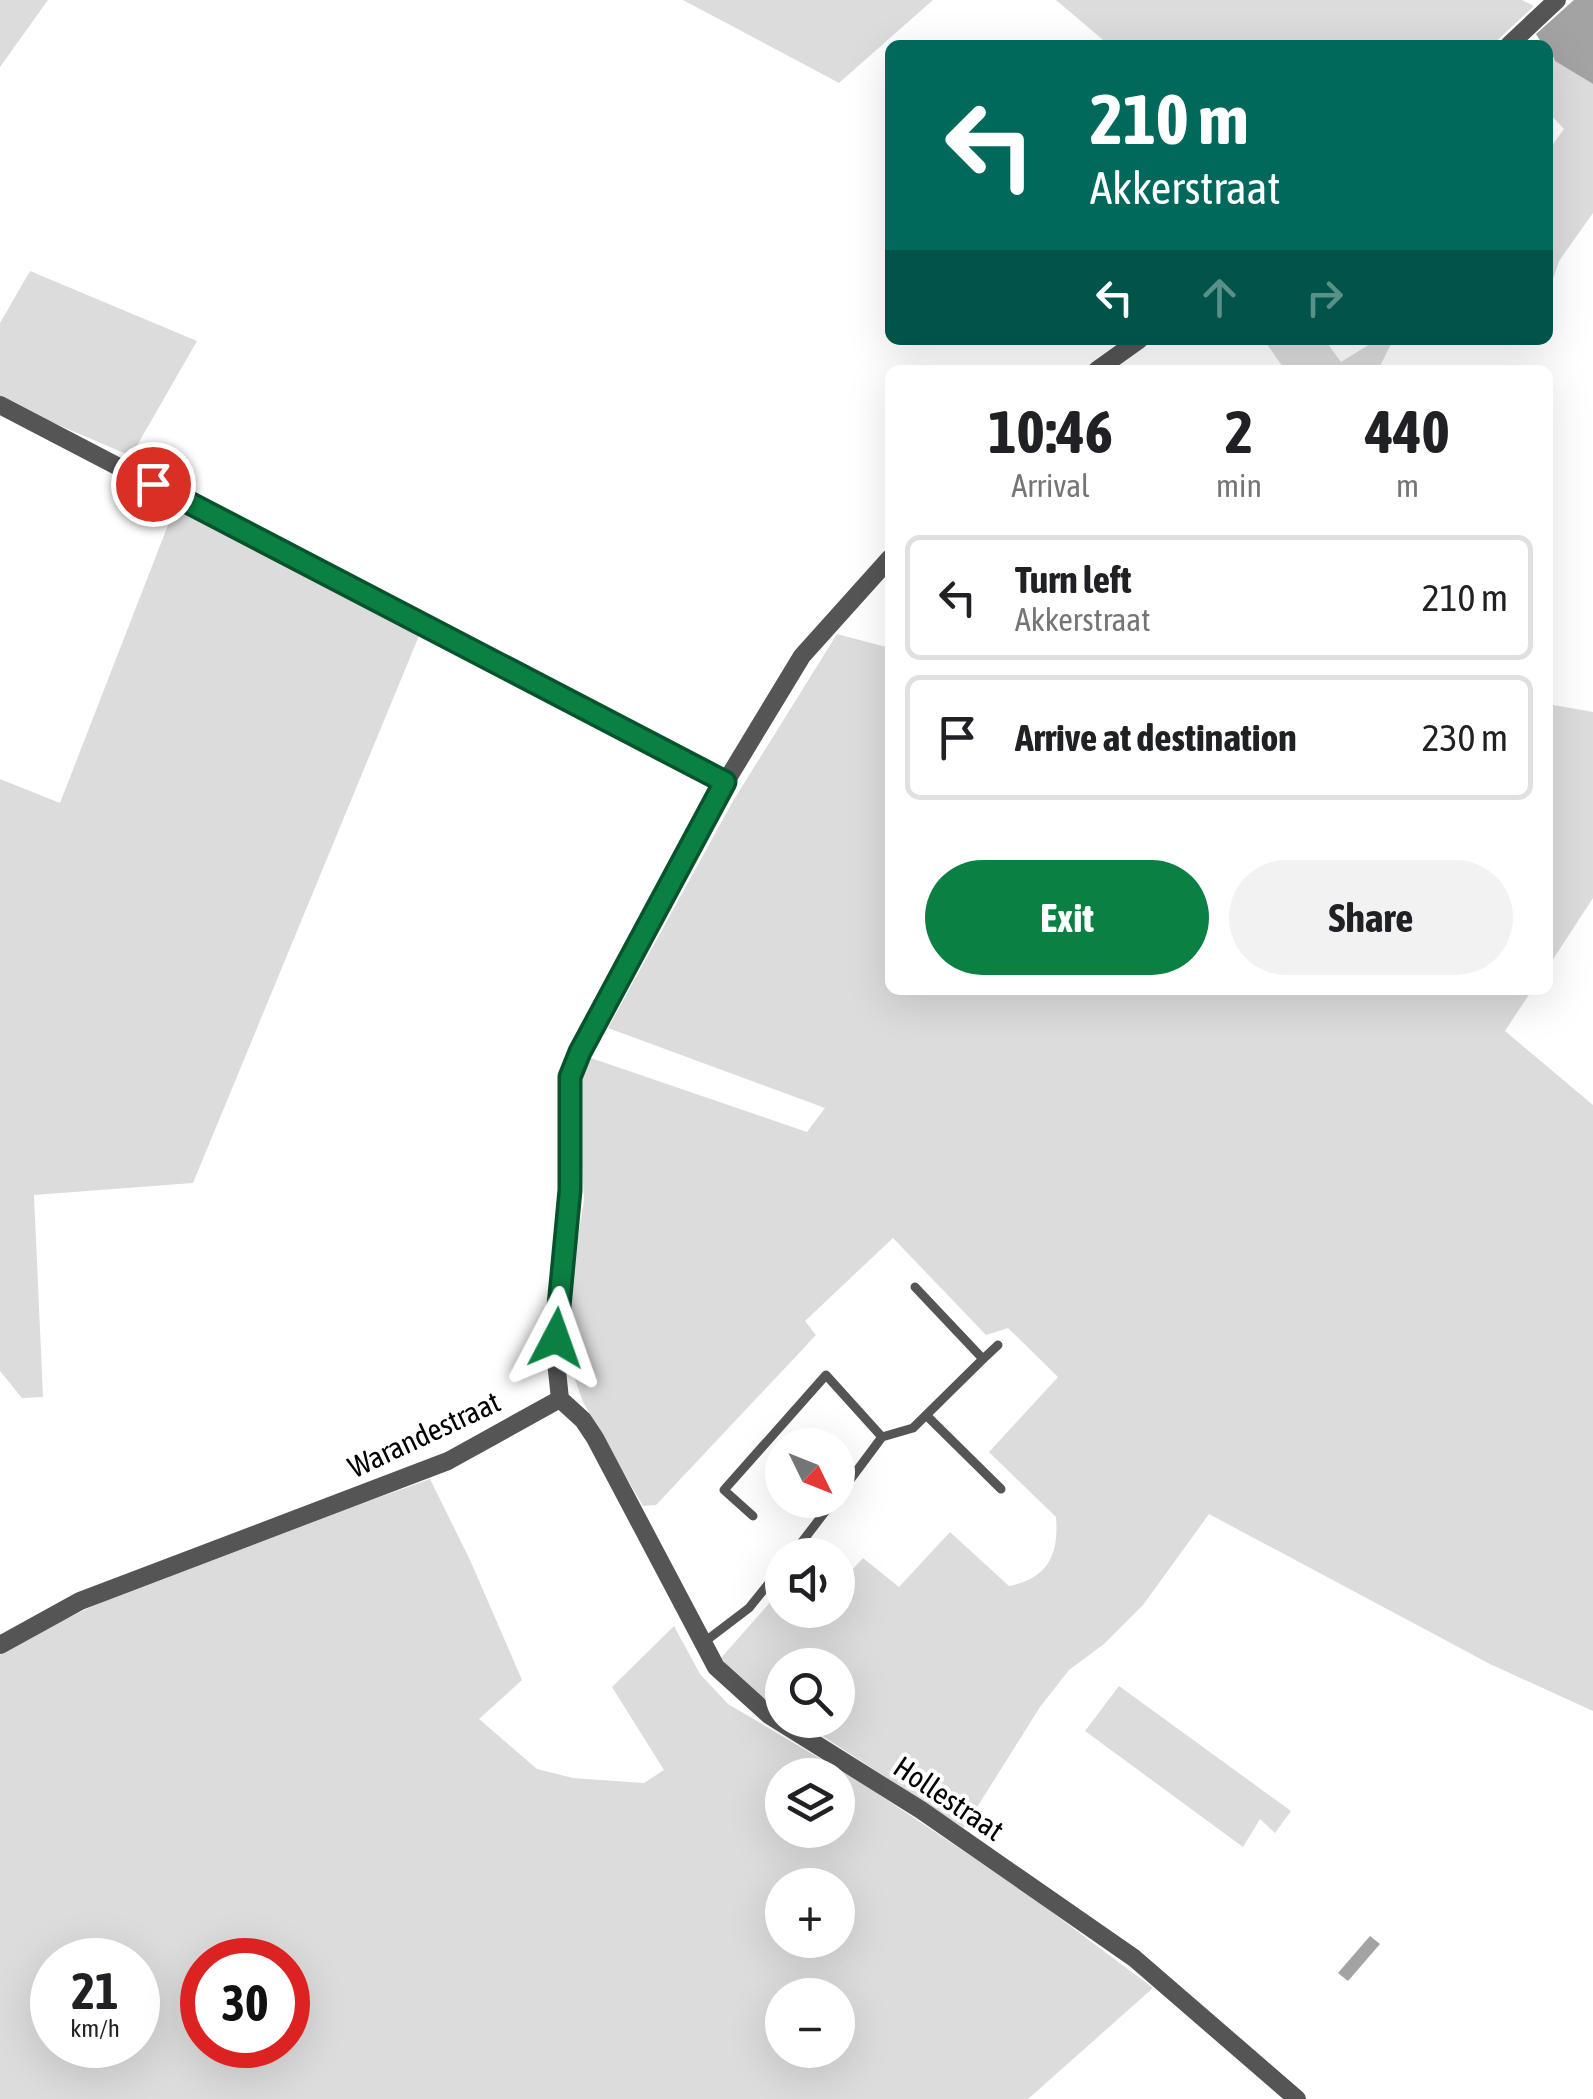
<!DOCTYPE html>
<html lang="en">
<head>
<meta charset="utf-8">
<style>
	:root { --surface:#fff; --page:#f2f2f2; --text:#202124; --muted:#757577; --line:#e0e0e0; --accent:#0b8043 }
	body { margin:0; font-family:"Asap Condensed",sans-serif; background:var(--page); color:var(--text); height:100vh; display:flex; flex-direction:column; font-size:38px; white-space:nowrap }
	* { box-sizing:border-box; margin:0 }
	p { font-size:32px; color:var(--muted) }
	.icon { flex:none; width:55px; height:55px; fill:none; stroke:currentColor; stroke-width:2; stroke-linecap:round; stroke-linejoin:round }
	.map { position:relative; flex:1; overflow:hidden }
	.drawer { position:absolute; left:885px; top:365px; width:668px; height:630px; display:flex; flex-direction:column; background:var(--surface); border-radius:15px; box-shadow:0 10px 40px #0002 }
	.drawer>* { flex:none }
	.hud { position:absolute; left:885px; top:40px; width:668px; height:305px; border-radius:15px; box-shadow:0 10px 40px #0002; background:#00695c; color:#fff; overflow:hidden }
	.needle { width:65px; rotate:133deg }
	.tools { position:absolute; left:765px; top:1428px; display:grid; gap:20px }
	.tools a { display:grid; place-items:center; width:90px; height:90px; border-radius:50%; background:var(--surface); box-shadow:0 10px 40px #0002; font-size:50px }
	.speed { position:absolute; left:30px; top:1938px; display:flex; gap:20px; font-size:50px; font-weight:700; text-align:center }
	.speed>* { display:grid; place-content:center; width:130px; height:130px; border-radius:50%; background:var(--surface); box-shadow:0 10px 40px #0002; line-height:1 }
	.speed small { font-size:25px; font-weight:400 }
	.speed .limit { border:15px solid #d22; background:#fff; color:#111 }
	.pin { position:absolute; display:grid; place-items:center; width:85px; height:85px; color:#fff; margin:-42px; border:5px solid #fff; border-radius:50%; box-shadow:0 2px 10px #0007 }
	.me { position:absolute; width:110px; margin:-55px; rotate:4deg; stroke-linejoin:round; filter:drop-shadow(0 0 8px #0008) }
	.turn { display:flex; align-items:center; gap:35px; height:210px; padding:0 40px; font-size:45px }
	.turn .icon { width:130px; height:130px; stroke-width:2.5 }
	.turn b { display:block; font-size:70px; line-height:85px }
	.lanes { display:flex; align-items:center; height:95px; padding:0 40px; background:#0003; justify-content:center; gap:50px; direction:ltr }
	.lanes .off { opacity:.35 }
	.eta { display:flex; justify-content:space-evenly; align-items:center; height:170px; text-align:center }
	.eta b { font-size:60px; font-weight:700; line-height:70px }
	.button { display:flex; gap:20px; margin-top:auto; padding:20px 40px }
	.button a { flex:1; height:115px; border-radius:60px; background:var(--accent); color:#fff; font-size:40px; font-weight:700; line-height:115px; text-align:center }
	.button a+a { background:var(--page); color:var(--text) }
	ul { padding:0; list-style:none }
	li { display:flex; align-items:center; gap:30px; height:125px; margin:0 20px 15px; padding:0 20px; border:5px solid var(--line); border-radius:15px }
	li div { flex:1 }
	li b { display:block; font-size:38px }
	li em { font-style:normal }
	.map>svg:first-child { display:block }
	.green { fill:#dcdcdc; fill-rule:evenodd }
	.water { fill:#a3a3a3 }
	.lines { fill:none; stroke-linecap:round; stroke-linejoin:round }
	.lane { stroke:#555; stroke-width:9 }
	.street { stroke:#555; stroke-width:18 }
	.route-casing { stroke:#07532c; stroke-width:25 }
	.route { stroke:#0b8043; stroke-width:18 }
	.labels { text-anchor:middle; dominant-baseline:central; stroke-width:8; stroke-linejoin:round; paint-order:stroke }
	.street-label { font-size:30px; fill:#000; stroke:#fff }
</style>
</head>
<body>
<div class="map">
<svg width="1593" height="2099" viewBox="0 0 1593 2099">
	<rect width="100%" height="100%" fill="#fff"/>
	<!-- green -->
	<path class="green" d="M 0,0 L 48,0 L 0,67 Z
		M 683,0 L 933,0 L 839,83 Z
		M 1056,0 L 1522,0 L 1534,6 L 1492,45 L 1109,45 Z
		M 1548,51 L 1555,61 L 1593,84 L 1593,213 L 1559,261 L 1548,295 L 1548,151 L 1564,129 L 1548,112 Z
		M 30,271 L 197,341 L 131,456 L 0,400 L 0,323 Z
		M 1264,340 L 1325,340 L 1341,362 L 1370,344 L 1368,340 L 1393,340 L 1378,370 L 1285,370 Z
		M 175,507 L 421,631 L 193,1183 L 34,1195 L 43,1397 L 22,1398 L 0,1371 L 0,779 L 60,803 Z
		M 837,634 L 890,648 L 890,990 L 1532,990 L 1505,1031 L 1593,1105 L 1593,1711 L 1490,1664 L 1209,1514 L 1143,1605 L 1104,1644 L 1069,1670 L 1040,1707 L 964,1828 L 798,1720 L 838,1720 L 838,1665 L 782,1665 L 782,1710 L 746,1686 L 721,1658 L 782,1589 L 782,1610 L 838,1610 L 838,1585 L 863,1558 L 899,1587 L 950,1532 L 1009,1586 C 1048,1578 1059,1555 1056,1517 L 989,1452 L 1058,1377 L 1008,1328 L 986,1335 L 893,1238 L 805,1321 L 816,1335 L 656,1505 L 643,1506 L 583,1402 L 567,1357 L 566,1310 L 584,1200 L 578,1087 L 588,1057 L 807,1132 L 825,1108 L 608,1028 L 733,801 Z
		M 1548,704 L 1593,712 L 1593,898 L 1548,967 Z
		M 430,1479 L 470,1560 L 522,1680 L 479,1719 L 537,1769 L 573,1778 L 644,1783 L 664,1770 L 612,1687 L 674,1626 L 700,1674 L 728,1704 L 863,1784 L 1025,1892 L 1153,1988 L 1028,2099 L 0,2099 L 0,1655 C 132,1576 285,1532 430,1479 ZM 782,1775 L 838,1775 L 838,1830 L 782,1830 ZM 782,1885 L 838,1885 L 838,1940 L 782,1940 ZM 52,1960 L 138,1960 L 138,2045 L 52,2045 ZM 202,1960 L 288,1960 L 288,2045 L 202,2045 ZM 782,1995 L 838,1995 L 838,2050 L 782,2050 Z
		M 1119,1686 L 1291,1811 L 1275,1833 L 1260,1819 L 1243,1847 L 1085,1731 Z"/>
	<!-- water -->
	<path class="water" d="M 1574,0 L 1593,0 L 1593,84 L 1555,61 L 1548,45 L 1543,45 L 1536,34 Z
		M 1370,1936 L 1380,1944 L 1348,1981 L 1338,1973 Z"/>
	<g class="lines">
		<!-- lane -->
		<path class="lane" d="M 983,1359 L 998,1345
			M 926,1415 L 1001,1489
			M 882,1437 L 913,1428 L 983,1359 L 915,1287
			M 753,1516 L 724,1490 L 826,1375 L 882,1437 L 838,1496
			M 792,1555 L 834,1500
			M 703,1643 L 749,1608 L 782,1567"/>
		<!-- street -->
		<path class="street" d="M 1509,45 L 1557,0
			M 1097,370 L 1139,340
			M 0,405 L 725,783
			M 560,1399 L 583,1420 L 595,1438 L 716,1667 L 769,1715 L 921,1810 L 1134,1958 L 1297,2099
			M 560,1399 L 556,1361 L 556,1310 L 571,1190 L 570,1077 L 580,1052 L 725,783 L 802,656 L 890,558
			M 0,1645 L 80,1601 L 448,1461 L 560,1399"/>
	</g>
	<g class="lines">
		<!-- route casing -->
		<g class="route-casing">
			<path id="route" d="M 153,484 L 725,782 L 580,1052 L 570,1077 L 570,1190 L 556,1338"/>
		</g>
		<!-- route -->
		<use href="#route" class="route"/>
	</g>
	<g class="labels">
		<!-- street labels -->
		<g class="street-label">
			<text transform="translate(424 1434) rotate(-25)">Warandestraat</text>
			<text transform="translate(949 1798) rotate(34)">Hollestraat</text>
		</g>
	</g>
</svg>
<div class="tools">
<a><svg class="needle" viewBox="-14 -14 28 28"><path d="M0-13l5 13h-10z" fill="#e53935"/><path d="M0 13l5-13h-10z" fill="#757577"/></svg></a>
<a><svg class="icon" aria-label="sound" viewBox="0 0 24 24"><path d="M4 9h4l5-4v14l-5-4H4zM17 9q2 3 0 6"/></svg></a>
<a><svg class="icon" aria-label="search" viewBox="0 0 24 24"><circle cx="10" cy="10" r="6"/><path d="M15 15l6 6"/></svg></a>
<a><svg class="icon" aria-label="layers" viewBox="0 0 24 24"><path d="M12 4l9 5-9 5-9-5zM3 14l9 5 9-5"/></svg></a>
<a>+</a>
<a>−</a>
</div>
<div class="speed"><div>21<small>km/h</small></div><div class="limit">30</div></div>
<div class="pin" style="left:153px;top:484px;background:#d93025"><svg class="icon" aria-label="arrive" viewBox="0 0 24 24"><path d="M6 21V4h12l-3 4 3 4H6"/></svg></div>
<svg class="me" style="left:556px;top:1338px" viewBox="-20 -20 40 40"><path d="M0-17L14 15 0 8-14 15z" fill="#0b8043" stroke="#fff" stroke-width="4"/></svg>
<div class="hud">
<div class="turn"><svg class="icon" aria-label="left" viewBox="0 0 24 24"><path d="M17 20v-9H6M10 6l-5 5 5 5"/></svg><div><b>210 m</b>Akkerstraat</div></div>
<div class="lanes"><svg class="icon" aria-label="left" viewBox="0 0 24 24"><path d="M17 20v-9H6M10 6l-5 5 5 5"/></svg><svg class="icon off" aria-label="ahead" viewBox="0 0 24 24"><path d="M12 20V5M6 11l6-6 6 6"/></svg><svg class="icon off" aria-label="right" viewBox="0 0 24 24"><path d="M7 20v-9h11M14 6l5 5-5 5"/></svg></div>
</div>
<section class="drawer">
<div class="eta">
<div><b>10:46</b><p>Arrival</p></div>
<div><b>2</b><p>min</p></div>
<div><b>440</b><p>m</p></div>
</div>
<ul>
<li><svg class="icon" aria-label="left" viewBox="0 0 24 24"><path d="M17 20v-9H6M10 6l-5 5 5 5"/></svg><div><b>Turn left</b><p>Akkerstraat</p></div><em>210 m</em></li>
<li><svg class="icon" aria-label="arrive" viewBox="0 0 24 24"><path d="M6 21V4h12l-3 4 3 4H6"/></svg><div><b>Arrive at destination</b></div><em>230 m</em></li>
</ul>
<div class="button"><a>Exit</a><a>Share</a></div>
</section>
</div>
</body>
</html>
